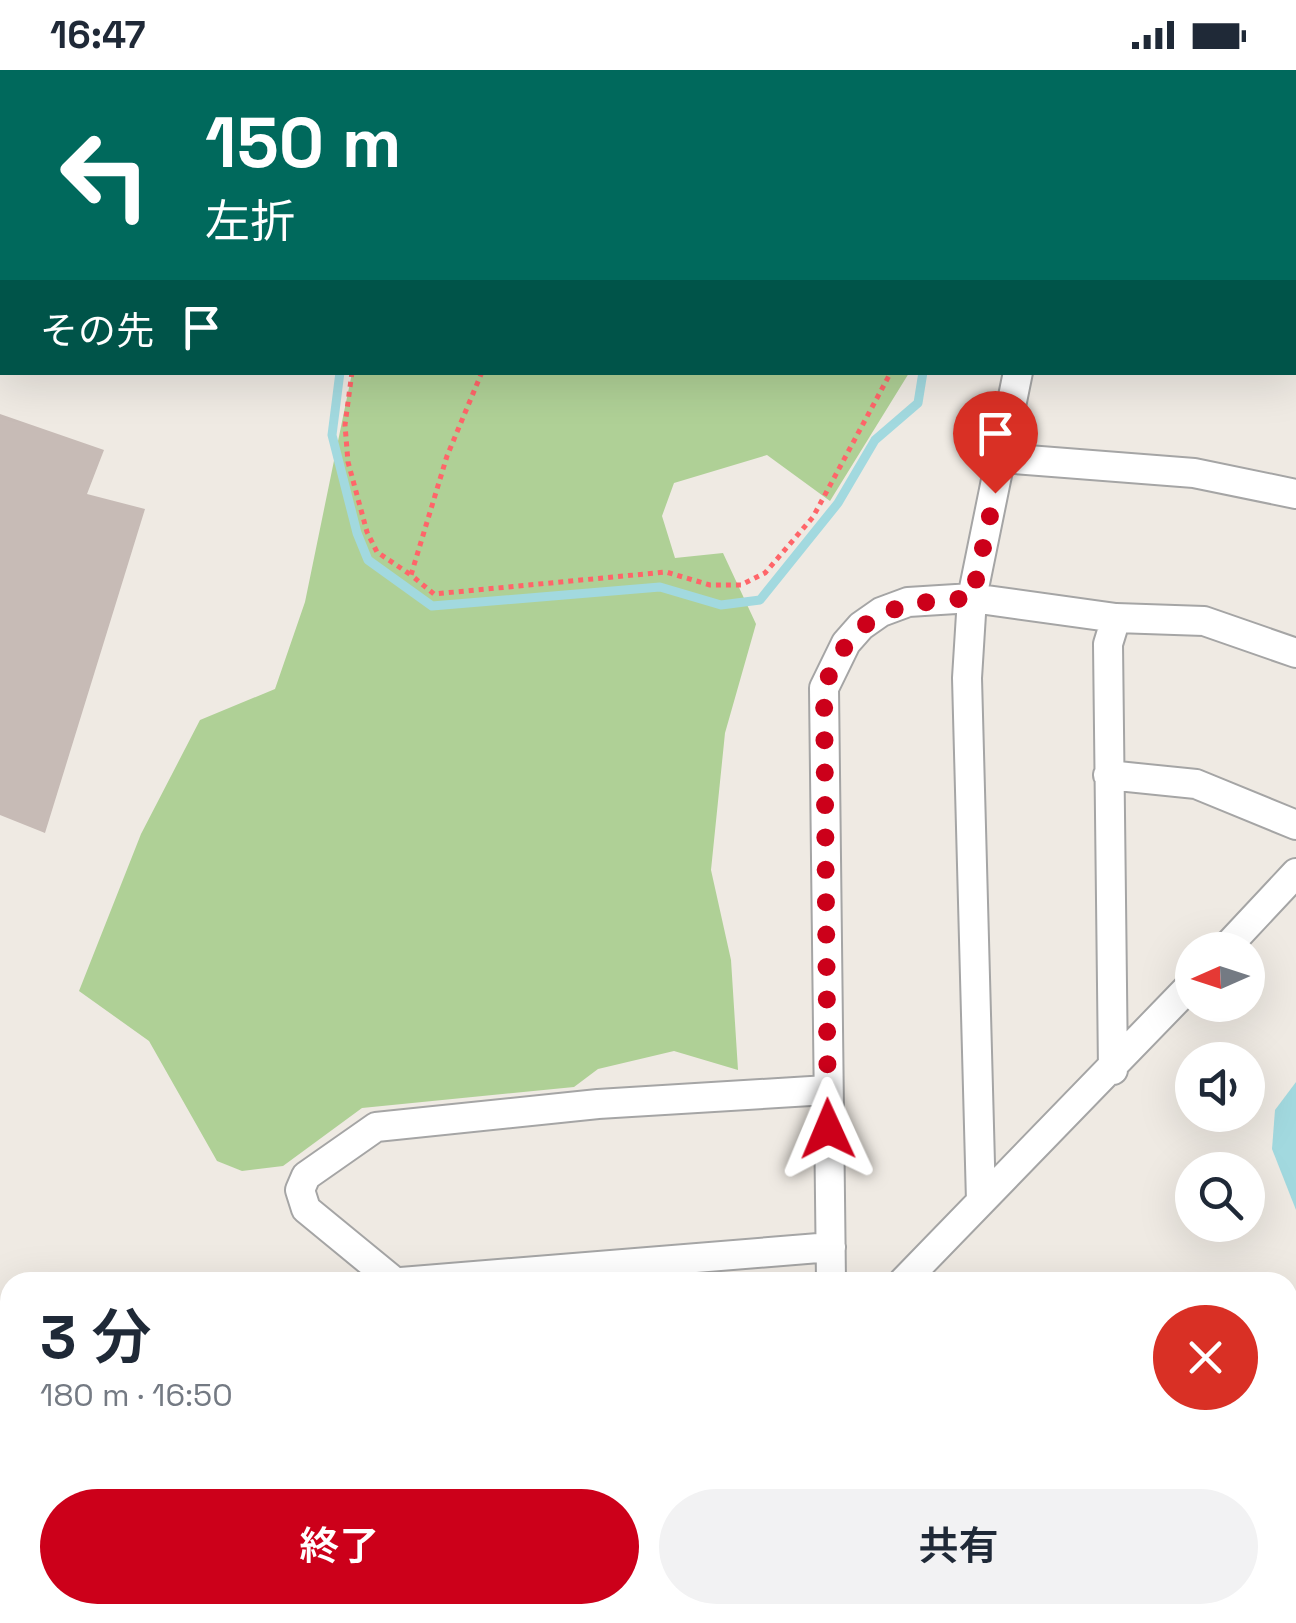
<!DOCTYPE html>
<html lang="ja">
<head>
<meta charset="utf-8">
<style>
	:root { --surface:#fff; --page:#f2f2f3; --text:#1f2937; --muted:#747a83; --accent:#cc001a }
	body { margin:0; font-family:"Space Grotesk","Noto Sans JP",sans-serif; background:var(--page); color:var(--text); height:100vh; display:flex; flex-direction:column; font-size:38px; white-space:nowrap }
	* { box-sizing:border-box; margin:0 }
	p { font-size:32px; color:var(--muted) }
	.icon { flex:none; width:55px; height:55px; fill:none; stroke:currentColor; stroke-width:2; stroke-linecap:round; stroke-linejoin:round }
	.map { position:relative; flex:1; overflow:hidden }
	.drawer { position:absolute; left:0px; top:1202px; width:1298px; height:352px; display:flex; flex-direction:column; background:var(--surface); border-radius:30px 30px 0 0; box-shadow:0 10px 40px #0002 }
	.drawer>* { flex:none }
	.top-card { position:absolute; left:0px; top:0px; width:1298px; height:305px; box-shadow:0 10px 40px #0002; background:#00695c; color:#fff; overflow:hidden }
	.needle { width:65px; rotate:267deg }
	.controls { position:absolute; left:1175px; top:862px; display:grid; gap:20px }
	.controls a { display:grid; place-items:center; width:90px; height:90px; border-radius:50%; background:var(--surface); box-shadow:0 10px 40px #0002; font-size:50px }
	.pin { position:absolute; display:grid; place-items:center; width:85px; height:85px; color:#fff; margin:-102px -42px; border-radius:50% 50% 50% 0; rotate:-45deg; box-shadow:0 0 10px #0007 }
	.pin .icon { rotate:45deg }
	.me { position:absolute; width:110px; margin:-55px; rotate:359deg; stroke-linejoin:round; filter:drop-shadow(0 0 8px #0008) }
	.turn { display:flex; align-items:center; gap:35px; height:210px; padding:0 40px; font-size:45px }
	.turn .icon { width:130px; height:130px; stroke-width:2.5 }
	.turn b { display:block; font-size:70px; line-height:85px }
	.then { display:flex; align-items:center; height:95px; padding:0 40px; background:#0003; gap:20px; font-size:38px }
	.round { display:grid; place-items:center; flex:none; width:105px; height:105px; border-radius:52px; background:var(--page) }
	.overview { display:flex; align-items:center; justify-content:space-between; height:170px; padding:0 40px }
	h1 { font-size:60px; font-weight:600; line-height:75px }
	.cta { display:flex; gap:20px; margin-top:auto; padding:20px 40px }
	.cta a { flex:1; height:115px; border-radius:60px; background:var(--accent); color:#fff; font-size:40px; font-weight:600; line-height:115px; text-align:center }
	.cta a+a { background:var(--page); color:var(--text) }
	.status { display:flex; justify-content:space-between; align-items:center; height:70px; padding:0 50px; background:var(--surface); direction:ltr }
	.status svg { height:28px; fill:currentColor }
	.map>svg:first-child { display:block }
	.forest { fill:#afd096 }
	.water { fill:#a2d9df }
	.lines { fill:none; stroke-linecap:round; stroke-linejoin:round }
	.stream { stroke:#a2d9df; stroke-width:9 }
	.building { fill:#c7bbb6 }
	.street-casing { stroke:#a5a5a5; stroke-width:32 }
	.highway-casing { stroke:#e01d79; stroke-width:55 }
	.path { stroke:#ff6569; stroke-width:5; stroke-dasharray:5 5; stroke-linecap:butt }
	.street { stroke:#fff; stroke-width:28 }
	.highway { stroke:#ea88a6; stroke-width:50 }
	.route { stroke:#cc001a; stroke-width:18; stroke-dasharray:0 32.4 }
</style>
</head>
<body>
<div class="status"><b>16:47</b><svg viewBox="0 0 49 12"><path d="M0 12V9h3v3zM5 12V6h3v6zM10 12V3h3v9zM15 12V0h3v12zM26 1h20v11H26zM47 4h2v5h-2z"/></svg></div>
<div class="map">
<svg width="1296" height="1553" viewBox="0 0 1296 1553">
	<rect width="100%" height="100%" fill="#efeae3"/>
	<!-- forest -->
	<path class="forest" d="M 352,303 L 909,303 L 830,431 L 767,385 L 674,413 L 662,446 L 675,488 L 723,483 L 756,554 L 725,663 L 711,800 L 731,890 L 738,1000 L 674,981 L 598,999 L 574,1017 L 362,1038 L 283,1096 L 242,1101 L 217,1091 L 149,971 L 79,921 L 141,764 L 200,650 L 275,619 L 305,532 Z"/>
	<!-- water -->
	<path class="water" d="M 1296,1012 L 1296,1140 L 1272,1079 L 1275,1040 Z"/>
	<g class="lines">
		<!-- stream -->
		<path class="stream" d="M 1295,20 L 1296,20
			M 340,302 L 332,365 L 357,463 L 368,490 L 432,536 L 660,517 L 721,535 L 760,530 L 838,433 L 875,370 L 918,333 L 923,302"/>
	</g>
	<!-- building -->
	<path class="building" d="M 0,344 L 104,380 L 87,424 L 145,439 L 45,763 L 0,745 Z"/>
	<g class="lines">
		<!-- street casing -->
		<g class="street-casing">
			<path id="street" d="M 1295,115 L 1296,115
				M 1295,268 L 1296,268
				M 1002,388 L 1194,403 L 1296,424
				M 1108,705 L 1196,714 L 1296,755
				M 1224,880 L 1296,803
				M 1113,1000 L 1108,574 L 1116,548
				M 981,1131 L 967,608 L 972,528 L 1018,302
				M 395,1212 L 306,1139 L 300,1120 L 306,1106 L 376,1057 L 598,1034 L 827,1020
				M 401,1212 L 831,1177
				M 831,1212 L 824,618 L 846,573 L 861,556 L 881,542 L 908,532 L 972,528 L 1116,548 L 1204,551 L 1296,583
				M 903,1212 L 1192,914
				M 1288,1344 L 1296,1342
				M 0,1463 L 10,1471
				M 0,1533 L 10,1532
				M 107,1545 L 116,1553
				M 1228,1553 L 1270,1545"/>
		</g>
		<!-- highway casing -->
		<g class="highway-casing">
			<path id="highway" d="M 1288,1424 L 1296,1422
				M 1288,1478 L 1296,1476
				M 528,1553 L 582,1545
				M 850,1553 L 901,1545"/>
		</g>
		<!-- path -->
		<path class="path" d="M 1282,0 L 1286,0
			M 1095,2 L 1103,0
			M 0,107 L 2,108
			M 352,302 L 345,355 L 348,392 L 367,462 L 377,482 L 411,505
			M 482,302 L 447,386 L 411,505 L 434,524 L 666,502 L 710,515 L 741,515 L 765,503 L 813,447 L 891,302"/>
		<!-- street -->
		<use href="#street" class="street"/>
		<!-- highway -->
		<use href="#highway" class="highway"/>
	</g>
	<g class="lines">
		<!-- route -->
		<path class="route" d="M 828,1059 L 824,618 C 854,539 895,533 972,528 L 995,423"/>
	</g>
</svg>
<div class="controls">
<a><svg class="needle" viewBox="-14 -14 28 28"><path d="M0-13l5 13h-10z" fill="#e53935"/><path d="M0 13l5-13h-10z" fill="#747a83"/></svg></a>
<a><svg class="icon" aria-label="sound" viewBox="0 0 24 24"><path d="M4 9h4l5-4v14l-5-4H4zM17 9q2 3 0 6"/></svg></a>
<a><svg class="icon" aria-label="search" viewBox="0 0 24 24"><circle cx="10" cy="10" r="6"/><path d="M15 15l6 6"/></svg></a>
</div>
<div class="pin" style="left:995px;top:423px;background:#d93025"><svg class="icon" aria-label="arrive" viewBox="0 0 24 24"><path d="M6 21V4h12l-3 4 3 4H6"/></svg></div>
<svg class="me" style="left:828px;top:1059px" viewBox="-20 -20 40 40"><path d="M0-17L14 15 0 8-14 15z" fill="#cc001a" stroke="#fff" stroke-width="4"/></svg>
<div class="top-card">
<div class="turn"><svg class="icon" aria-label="left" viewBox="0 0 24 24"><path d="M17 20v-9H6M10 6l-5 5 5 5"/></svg><div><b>150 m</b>左折</div></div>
<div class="then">その先<svg class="icon" aria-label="arrive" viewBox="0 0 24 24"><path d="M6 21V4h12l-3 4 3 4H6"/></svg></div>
</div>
<section class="drawer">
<div class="overview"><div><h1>3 分</h1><p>180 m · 16:50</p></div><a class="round" style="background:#d93025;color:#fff"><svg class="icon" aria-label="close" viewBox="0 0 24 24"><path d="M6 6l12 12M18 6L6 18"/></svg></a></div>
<div class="cta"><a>終了</a><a>共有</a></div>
</section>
</div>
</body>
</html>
